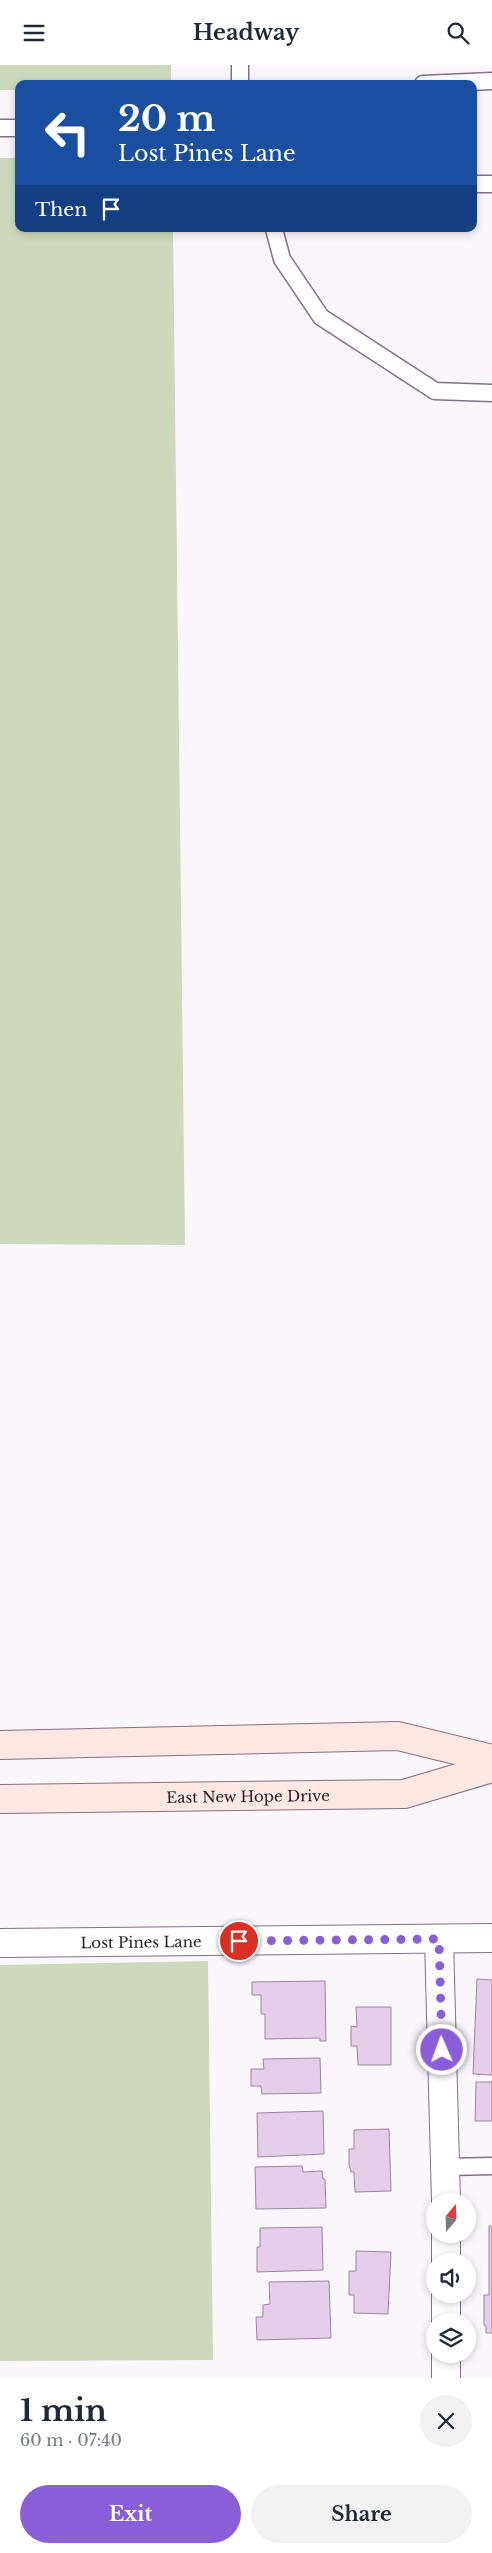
<!DOCTYPE html>
<html lang="en">
<head>
<meta charset="utf-8">
<style>
	:root { --surface:#fff; --page:#f2f2f3; --text:#1f2937; --muted:#747a83; --accent:#8a5ed8 }
	body { margin:0; font-family:"Libre Baskerville",serif; background:var(--page); color:var(--text); height:100vh; display:flex; flex-direction:column; font-size:19px; white-space:nowrap }
	* { box-sizing:border-box; margin:0 }
	p { font-size:16px; color:var(--muted) }
	.icon { flex:none; width:28px; height:28px; fill:none; stroke:currentColor; stroke-width:2; stroke-linecap:round; stroke-linejoin:round }
	.map { position:relative; height:2313px; overflow:hidden }
	.details { display:flex; flex-direction:column; background:var(--surface); flex:1 }
	.details>* { flex:none }
	.hud { position:absolute; left:15px; top:15px; width:462px; height:152px; border-radius:10px; box-shadow:0 2px 8px #0003; background:#1a4fa0; color:#fff; overflow:hidden }
	.needle { width:32px; rotate:19deg }
	.controls { position:absolute; left:426px; top:2128px; display:grid; gap:10px }
	.controls a { display:grid; place-items:center; width:50px; height:50px; border-radius:50%; background:var(--surface); box-shadow:0 2px 8px #0003; font-size:25px }
	.pin { position:absolute; display:grid; place-items:center; width:42px; height:42px; color:#fff; margin:-21px; border:2px solid #fff; border-radius:50%; box-shadow:0 1px 5px #0007 }
	.me { position:absolute; width:55px; margin:-28px; rotate:358deg; stroke-linejoin:round; filter:drop-shadow(0 0 4px #0008) }
	.turn { display:flex; align-items:center; gap:18px; height:105px; padding:0 20px; font-size:22px }
	.turn .icon { width:65px; height:65px; stroke-width:2.5 }
	.turn b { display:block; font-size:35px; line-height:42px }
	.then { display:flex; align-items:center; height:48px; padding:0 20px; background:#0003; gap:10px; font-size:19px }
	.round { display:grid; place-items:center; flex:none; width:52px; height:52px; border-radius:26px; background:var(--page) }
	.overview { display:flex; align-items:center; justify-content:space-between; height:85px; padding:0 20px }
	h1 { font-size:30px; font-weight:800; line-height:38px }
	.cta { display:flex; gap:10px; margin-top:auto; padding:10px 20px }
	.cta a { flex:1; height:58px; border-radius:30px; background:var(--accent); color:#fff; font-size:20px; font-weight:800; line-height:58px; text-align:center }
	.cta a+a { background:var(--page); color:var(--text) }
	header { display:flex; justify-content:space-between; align-items:center; height:65px; padding:0 20px; background:var(--surface); font-size:22px; font-weight:800 }
	.map>svg:first-child { display:block }
	.green { fill:#ccdabb }
	.building { fill:#e4ceea; stroke:#9a859e }
	.lines { fill:none; stroke-linecap:round; stroke-linejoin:round }
	.service-casing { stroke:#837088; stroke-width:19 }
	.minor-casing { stroke:#837088; stroke-width:30 }
	.secondary-casing { stroke:#837088; stroke-width:30 }
	.service { stroke:#fff; stroke-width:16 }
	.minor { stroke:#fff; stroke-width:28 }
	.secondary { stroke:#ffe8e2; stroke-width:28 }
	.route { stroke:#8a5ed8; stroke-width:9; stroke-dasharray:0 16.2 }
	.labels { text-anchor:middle; dominant-baseline:central; stroke-width:5; stroke-linejoin:round; paint-order:stroke }
	.street-label { font-size:15px; fill:#261e28; stroke:#fbf6fc }
</style>
</head>
<body>
<header><svg class="icon" aria-label="menu" viewBox="0 0 24 24"><path d="M4 6h16M4 12h16M4 18h16"/></svg>Headway<svg class="icon" aria-label="search" viewBox="0 0 24 24"><circle cx="10" cy="10" r="6"/><path d="M15 15l6 6"/></svg></header>
<div class="map">
<svg width="492" height="2313" viewBox="0 0 492 2313">
	<rect width="100%" height="100%" fill="#fbf6fc"/>
	<!-- green -->
	<path class="green" d="M 0,0 L 171,0 L 171,19 L 19,19 L 19,25 L 0,25 Z
		M 0,93 L 19,93 L 19,164 L 173,164 L 185,1180 L 0,1179 Z
		M 208,1896 L 213,2295 L 0,2296 L 0,1900 Z"/>
	<!-- building -->
	<path class="building" d="M 477,1914 L 492,1915 L 492,2010 L 473,2009 Z
		M 325,1916 L 326,1976 L 320,1976 L 320,1973 L 265,1974 L 265,1949 L 261,1949 L 261,1930 L 252,1930 L 252,1917 Z
		M 356,1942 L 391,1942 L 391,2000 L 358,2000 L 357,1981 L 351,1981 L 351,1961 L 357,1962 Z
		M 320,1993 L 321,2028 L 262,2029 L 261,2021 L 251,2021 L 251,2004 L 264,2004 L 263,1994 Z
		M 476,2017 L 492,2017 L 492,2056 L 475,2056 Z
		M 323,2046 L 324,2089 L 258,2092 L 257,2048 Z
		M 389,2064 L 391,2126 L 355,2127 L 354,2107 L 351,2107 L 349,2099 L 349,2084 L 354,2084 L 354,2065 Z
		M 302,2101 L 303,2107 L 322,2106 L 323,2114 L 325,2114 L 326,2143 L 256,2144 L 255,2102 Z
		M 489,2161 L 492,2161 L 492,2268 L 486,2268 L 486,2261 L 484,2260 L 484,2230 L 489,2230 Z
		M 322,2162 L 323,2205 L 257,2207 L 257,2182 L 260,2182 L 260,2163 Z
		M 356,2186 L 391,2187 L 388,2249 L 354,2248 L 354,2230 L 349,2230 L 349,2206 L 356,2206 Z
		M 329,2216 L 331,2273 L 257,2275 L 256,2252 L 263,2252 L 263,2240 L 270,2239 L 269,2217 Z"/>
	<g class="lines">
		<!-- service casing -->
		<g class="service-casing">
			<path id="service" d="M 240,19 L 240,0
				M 423,19 L 492,16
				M 0,63 L 19,63
				M 474,119 L 492,119
				M 274,164 L 282,194 L 321,252 L 435,326 L 492,328
				M 446,2102 L 492,2101"/>
		</g>
		<!-- minor casing -->
		<g class="minor-casing">
			<g id="minor">
				<path d="M 439,1874 L 446,2136"/>
				<path id="s1" d="M 0,1878 L 492,1873"/>
				<path d="M 446,2169 L 446,2196"/>
				<path d="M 446,2229 L 446,2256"/>
				<path d="M 446,2313 L 446,2289"/>
			</g>
		</g>
		<!-- secondary casing -->
		<g class="secondary-casing">
			<g id="secondary">
				<path d="M 0,1680 L 398,1671 L 492,1694"/>
				<path id="s2" d="M 0,1734 L 404,1729 L 492,1703"/>
			</g>
		</g>
		<!-- service -->
		<use href="#service" class="service"/>
		<!-- minor -->
		<use href="#minor" class="minor"/>
		<!-- secondary -->
		<use href="#secondary" class="secondary"/>
	</g>
	<g class="lines">
		<!-- route -->
		<path class="route" d="M 239,1876 L 439,1874 L 442,1985"/>
	</g>
	<g class="labels">
		<!-- street labels -->
		<g class="street-label">
			<text stroke="none"><textPath href="#s2" startOffset="248">East New Hope Drive</textPath></text>
			<text stroke="none"><textPath href="#s1" startOffset="141">Lost Pines Lane</textPath></text>
		</g>
	</g>
</svg>
<div class="controls">
<a><svg class="needle" viewBox="-14 -14 28 28"><path d="M0-13l5 13h-10z" fill="#e53935"/><path d="M0 13l5-13h-10z" fill="#747a83"/></svg></a>
<a><svg class="icon" aria-label="sound" viewBox="0 0 24 24"><path d="M4 9h4l5-4v14l-5-4H4zM17 9q2 3 0 6"/></svg></a>
<a><svg class="icon" aria-label="layers" viewBox="0 0 24 24"><path d="M12 4l9 5-9 5-9-5zM3 14l9 5 9-5"/></svg></a>
</div>
<div class="pin" style="left:239px;top:1876px;background:#d93025"><svg class="icon" aria-label="arrive" viewBox="0 0 24 24"><path d="M6 21V4h12l-3 4 3 4H6"/></svg></div>
<svg class="me" style="left:442px;top:1985px" viewBox="-20 -20 40 40"><circle r="17" fill="#8a5ed8" stroke="#fff" stroke-width="3"/><path d="M0-11L8 9 0 5-8 9z" fill="#fff"/></svg>
<div class="hud">
<div class="turn"><svg class="icon" aria-label="left" viewBox="0 0 24 24"><path d="M17 20v-9H6M10 6l-5 5 5 5"/></svg><div><b>20 m</b>Lost Pines Lane</div></div>
<div class="then">Then<svg class="icon" aria-label="arrive" viewBox="0 0 24 24"><path d="M6 21V4h12l-3 4 3 4H6"/></svg></div>
</div>
</div>
<section class="details">
<div class="overview"><div><h1>1 min</h1><p>60 m · 07:40</p></div><a class="round"><svg class="icon" aria-label="close" viewBox="0 0 24 24"><path d="M6 6l12 12M18 6L6 18"/></svg></a></div>
<div class="cta"><a>Exit</a><a>Share</a></div>
</section>
</body>
</html>
